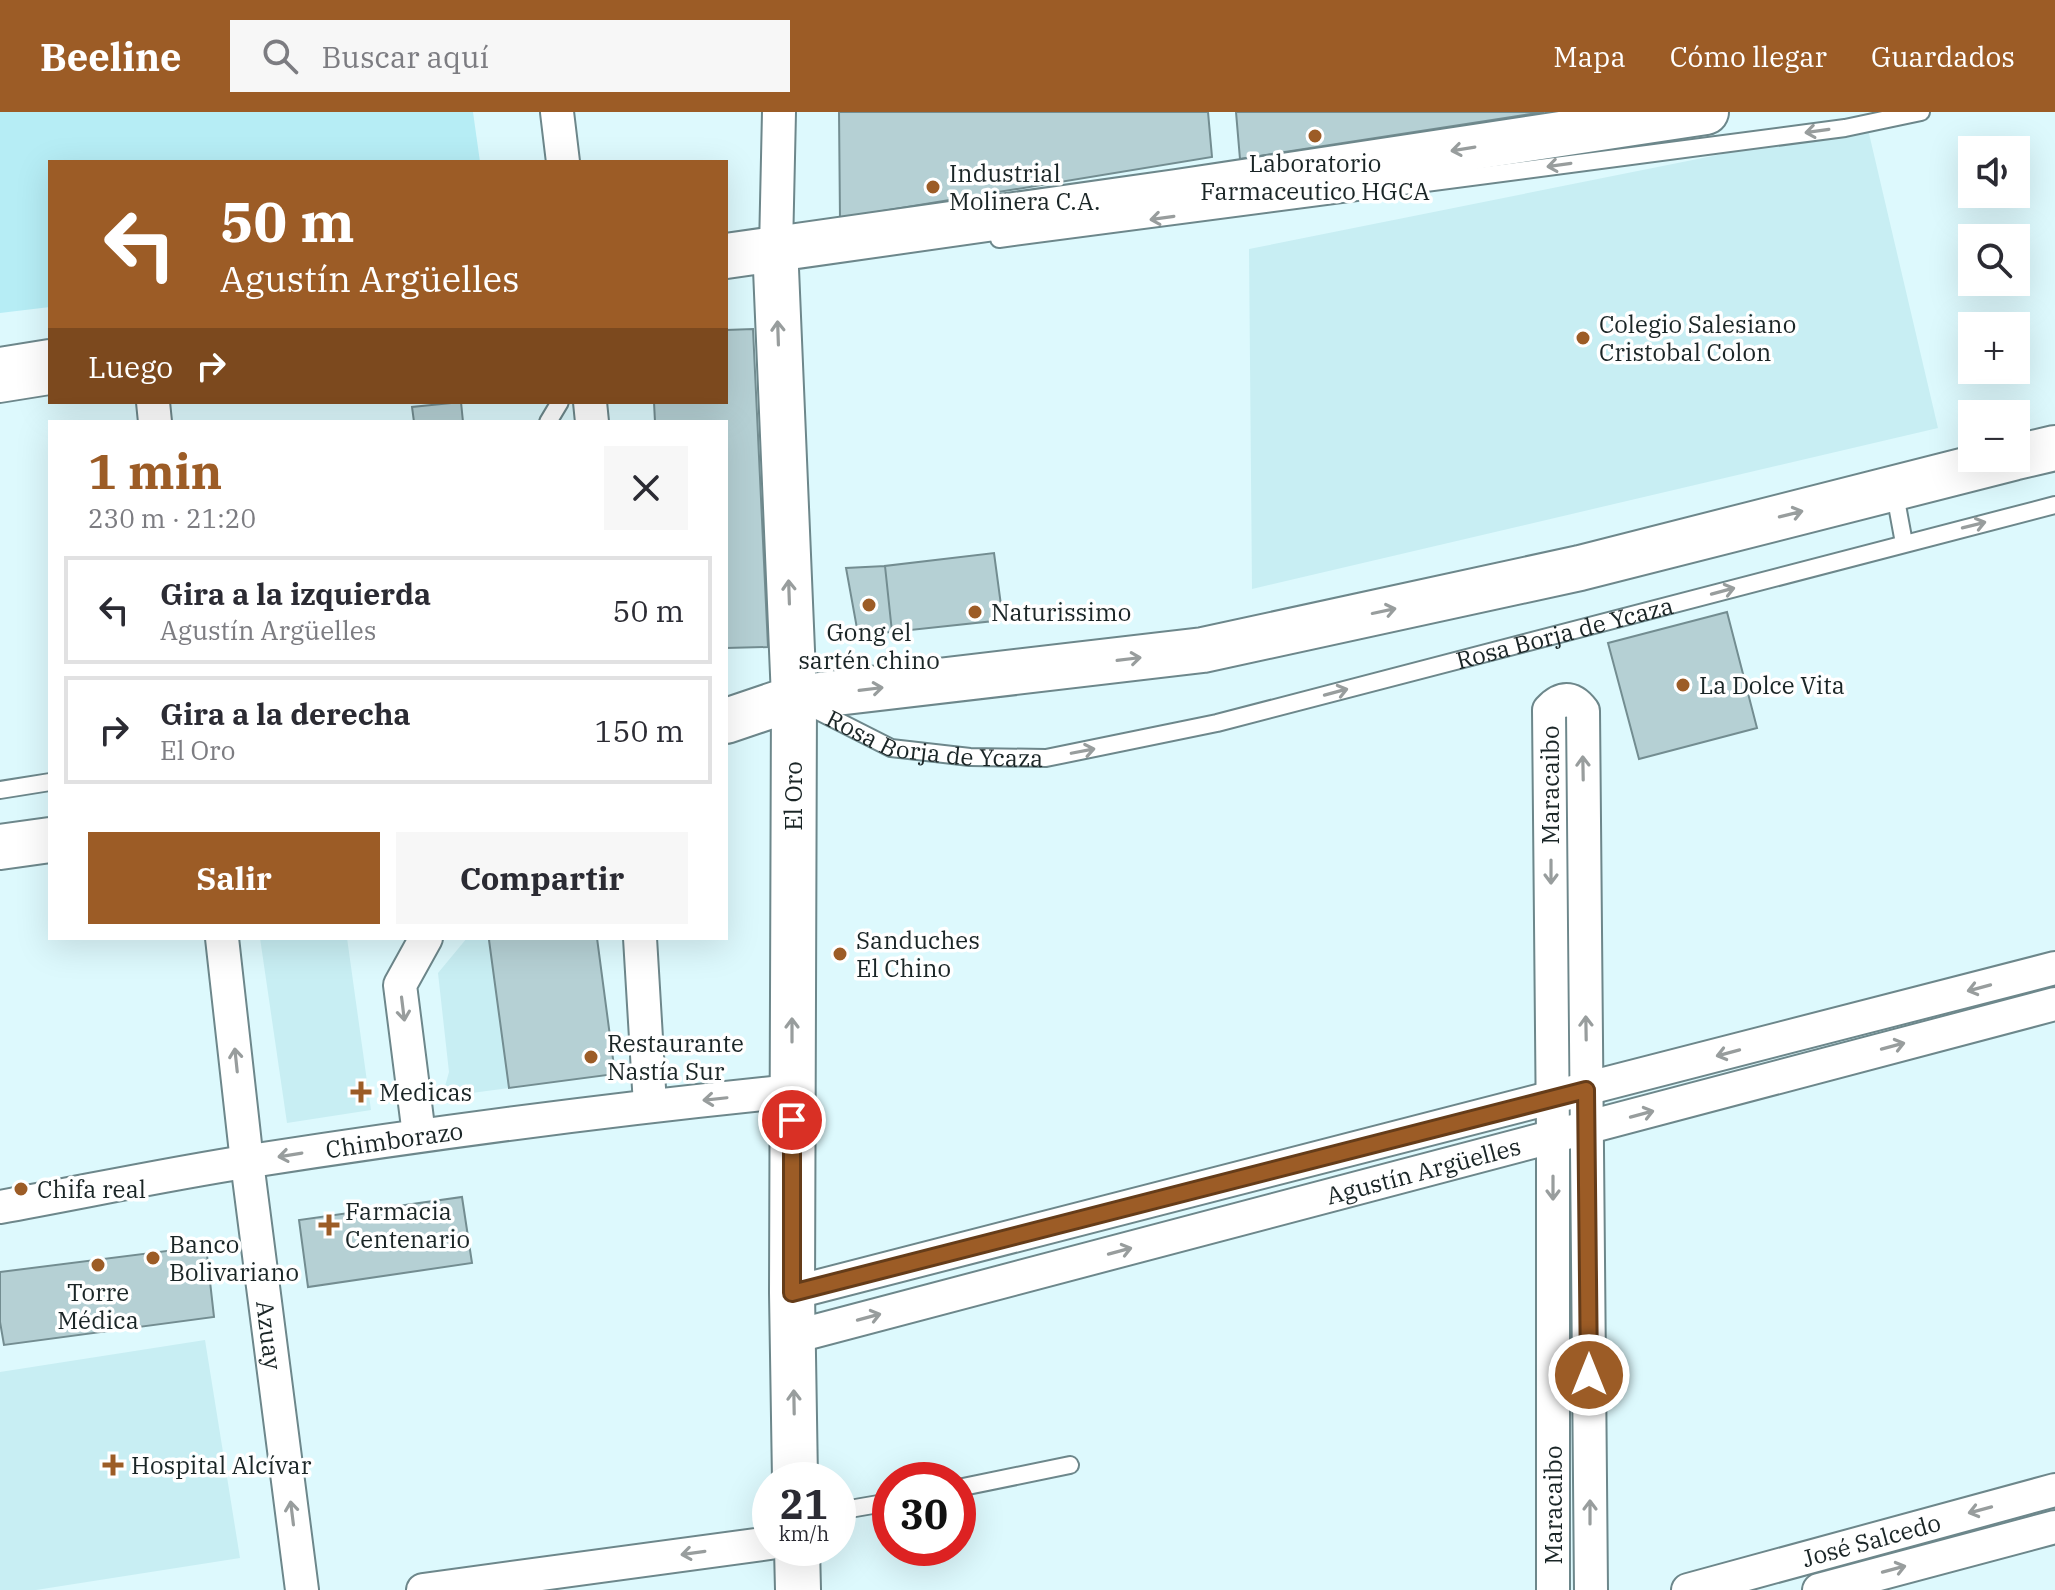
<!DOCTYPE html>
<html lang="es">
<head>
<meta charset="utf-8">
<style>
	:root { --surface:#fff; --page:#f7f7f7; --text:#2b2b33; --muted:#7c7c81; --line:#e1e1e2; --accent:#9c5c26 }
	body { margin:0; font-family:"IBM Plex Serif",serif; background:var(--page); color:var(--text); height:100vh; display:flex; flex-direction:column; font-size:30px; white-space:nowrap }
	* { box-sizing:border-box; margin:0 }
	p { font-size:26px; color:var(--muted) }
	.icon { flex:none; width:44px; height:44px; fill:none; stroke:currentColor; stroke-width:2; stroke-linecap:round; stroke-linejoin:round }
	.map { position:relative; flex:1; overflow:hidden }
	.panel { position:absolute; left:48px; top:308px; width:680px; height:520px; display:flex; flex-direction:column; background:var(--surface); border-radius:0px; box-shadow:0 8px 32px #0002 }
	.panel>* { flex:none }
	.top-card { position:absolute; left:48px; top:48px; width:680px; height:244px; border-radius:0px; box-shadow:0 8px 32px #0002; background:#9c5c26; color:#fff; overflow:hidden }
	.tools { position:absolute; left:1958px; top:24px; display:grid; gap:16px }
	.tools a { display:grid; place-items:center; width:72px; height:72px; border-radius:0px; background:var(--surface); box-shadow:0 8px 32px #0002; font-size:40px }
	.speed { position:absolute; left:752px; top:1350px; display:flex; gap:16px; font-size:40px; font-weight:700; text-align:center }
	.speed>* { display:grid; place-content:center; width:104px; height:104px; border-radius:50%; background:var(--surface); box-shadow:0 8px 32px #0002; line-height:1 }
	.speed small { font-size:20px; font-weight:400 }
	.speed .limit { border:12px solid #d22; background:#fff; color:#111 }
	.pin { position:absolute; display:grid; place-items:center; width:68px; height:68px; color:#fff; margin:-34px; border:4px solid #fff; border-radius:50%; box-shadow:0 2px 8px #0007 }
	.me { position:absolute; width:88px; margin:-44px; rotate:0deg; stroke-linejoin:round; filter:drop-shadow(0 0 6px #0008) }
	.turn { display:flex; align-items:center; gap:28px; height:168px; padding:0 40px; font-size:36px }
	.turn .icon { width:104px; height:104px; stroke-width:2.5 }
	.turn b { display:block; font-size:56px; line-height:68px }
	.then { display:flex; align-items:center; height:76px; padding:0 40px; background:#0003; gap:16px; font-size:30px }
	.round { display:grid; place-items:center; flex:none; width:84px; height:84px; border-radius:0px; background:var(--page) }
	.headline { display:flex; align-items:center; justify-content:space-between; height:136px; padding:0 40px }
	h1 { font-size:48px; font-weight:700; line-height:60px; color:var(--accent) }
	.cta { display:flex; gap:16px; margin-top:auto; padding:16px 40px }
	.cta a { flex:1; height:92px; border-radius:0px; background:var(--accent); color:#fff; font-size:32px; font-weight:700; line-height:92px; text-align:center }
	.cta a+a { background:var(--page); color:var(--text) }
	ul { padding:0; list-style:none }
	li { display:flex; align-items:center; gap:24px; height:108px; margin:0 16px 12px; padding:0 24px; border:4px solid var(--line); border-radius:0px }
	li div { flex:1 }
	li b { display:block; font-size:30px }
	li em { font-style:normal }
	header { display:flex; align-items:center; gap:48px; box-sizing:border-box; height:112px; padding:0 40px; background:var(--accent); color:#fff }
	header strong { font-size:38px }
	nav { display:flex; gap:44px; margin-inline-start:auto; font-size:28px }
	.search { width:560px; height:72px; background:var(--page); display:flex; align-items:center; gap:20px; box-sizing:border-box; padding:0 28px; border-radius:0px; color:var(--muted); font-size:30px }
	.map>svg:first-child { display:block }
	.built { fill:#c8eef3 }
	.green { fill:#b6edf5 }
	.building { fill:#b5d0d4; stroke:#738d91; stroke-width:2 }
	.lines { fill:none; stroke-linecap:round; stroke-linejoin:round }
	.lane-casing { stroke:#6d878b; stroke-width:20 }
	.street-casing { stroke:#6d878b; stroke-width:36 }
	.secondary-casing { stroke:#6d878b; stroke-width:48 }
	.lane { stroke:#fff; stroke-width:16 }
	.street { stroke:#fff; stroke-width:32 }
	.secondary { stroke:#fff; stroke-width:44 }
	.oneway { stroke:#989d9d }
	.route-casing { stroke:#653c19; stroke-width:20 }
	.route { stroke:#9c5c26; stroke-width:14 }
	.poi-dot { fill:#9c5c26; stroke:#fff; stroke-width:3 }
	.labels { text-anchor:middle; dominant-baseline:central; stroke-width:7; stroke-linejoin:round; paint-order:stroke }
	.poi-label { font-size:24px; fill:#1a2526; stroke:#fff; text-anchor:start }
	.street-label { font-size:24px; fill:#1a2526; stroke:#fff }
</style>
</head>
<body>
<header>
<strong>Beeline</strong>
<div class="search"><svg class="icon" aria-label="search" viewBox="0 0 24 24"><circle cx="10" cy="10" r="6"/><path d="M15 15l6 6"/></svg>Buscar aquí</div>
<nav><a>Mapa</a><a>Cómo llegar</a><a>Guardados</a></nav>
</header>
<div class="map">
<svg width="2055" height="1478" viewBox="0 0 2055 1478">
	<rect width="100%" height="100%" fill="#ddf9fd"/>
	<!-- built -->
	<path class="built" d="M 1867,13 L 1938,316 L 1252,477 L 1249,137 Z
		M 260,826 L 347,826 L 371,998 L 287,1011 Z
		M 467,826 L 491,826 L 489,828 L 509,976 L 442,985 L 449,960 L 438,861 Z
		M 205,1228 L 240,1446 L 36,1478 L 0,1478 L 0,1260 Z"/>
	<!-- green -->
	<path class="green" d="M 0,0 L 473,0 L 480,50 L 50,50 L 50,195 L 0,201 Z"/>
	<!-- building -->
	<path class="building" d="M 839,0 L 1208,0 L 1212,45 L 840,106 Z
		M 1236,0 L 1544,0 L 1240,47 Z
		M 753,217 L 768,535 L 726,536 L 726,310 L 655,310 L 654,290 L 726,290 L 726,218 Z
		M 461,290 L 463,310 L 414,310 L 412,295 Z
		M 994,441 L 1003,508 L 892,520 L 885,454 Z
		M 885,454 L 892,520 L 858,522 L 846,456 Z
		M 1727,500 L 1757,616 L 1639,647 L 1608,531 Z
		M 491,826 L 597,826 L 615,962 L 509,976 L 489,828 Z
		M 462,1085 L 472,1151 L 308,1175 L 299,1108 Z
		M 206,1134 L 214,1205 L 4,1233 L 0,1210 L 0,1160 Z"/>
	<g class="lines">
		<!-- lane casing -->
		<g class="lane-casing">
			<g id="lane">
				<path d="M 999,127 L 1845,16 L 1921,0"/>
				<path d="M 0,282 L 50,274"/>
				<path d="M 548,310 L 560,290"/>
				<path d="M 1894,377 L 1904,431"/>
				<path id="s1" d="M 810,595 L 891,636 L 970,645 L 1046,646 L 1217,611 L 2055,393"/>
				<path d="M 0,678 L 50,670"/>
				<path d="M 958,1376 L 1070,1353"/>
				<path d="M 838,1399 L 890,1390"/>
			</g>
		</g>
		<!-- street casing -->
		<g class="street-casing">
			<g id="street">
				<path d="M 557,0 L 563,50"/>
				<path d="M 776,137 L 779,0"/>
				<path d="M 153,290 L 155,310"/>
				<path d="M 590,290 L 592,310"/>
				<path id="s2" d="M 222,826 L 247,1050 L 302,1478"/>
				<path d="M 640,826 L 650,993"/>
				<path d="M 419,1023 L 400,873 L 426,826"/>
				<path id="s3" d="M 0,1095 C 83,1080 167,1062 251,1049 C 431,1021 611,997 792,979"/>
				<path d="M 792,1181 L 2055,856"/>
				<path id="s4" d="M 793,1225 L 2055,892"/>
				<path d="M 423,1478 L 770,1431"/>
				<path d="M 1553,1478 L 1553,1024 L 1549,598 C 1561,585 1572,584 1583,599 L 1591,1478"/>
				<path id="s5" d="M 1688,1478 L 2055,1378"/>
				<path d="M 1819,1478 L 2055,1415"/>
			</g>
		</g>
		<!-- secondary casing -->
		<g class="secondary-casing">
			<path id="secondary" d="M 776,137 L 776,157 L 794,586 L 792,1181 L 795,1368
				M 726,144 L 1177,80 L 1706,0
				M 0,258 L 50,250
				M 2016,345 L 2055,336
				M 726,609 L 794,586 L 1203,538 L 1580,456 L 2013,346
				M 0,735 L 50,728
				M 797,1436 L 798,1478"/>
		</g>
		<!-- lane -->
		<use href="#lane" class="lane"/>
		<!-- street -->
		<use href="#street" class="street"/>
		<!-- secondary -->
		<use href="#secondary" class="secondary"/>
	</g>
	<!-- one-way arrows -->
	<defs><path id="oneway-shaft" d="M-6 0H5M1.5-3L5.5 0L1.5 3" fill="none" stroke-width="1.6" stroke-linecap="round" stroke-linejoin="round" transform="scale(2)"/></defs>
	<g class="oneway">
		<use href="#oneway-shaft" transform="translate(1817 19) rotate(172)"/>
		<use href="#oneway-shaft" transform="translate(1463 37) rotate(171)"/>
		<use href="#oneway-shaft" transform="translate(1559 53) rotate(172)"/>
		<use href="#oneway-shaft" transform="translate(1162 106) rotate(172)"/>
		<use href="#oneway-shaft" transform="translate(778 221) rotate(-92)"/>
		<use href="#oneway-shaft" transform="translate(1791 402) rotate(-14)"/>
		<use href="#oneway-shaft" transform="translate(1974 413) rotate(-14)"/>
		<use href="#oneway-shaft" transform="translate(1723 479) rotate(-15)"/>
		<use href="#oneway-shaft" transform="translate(789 480) rotate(-92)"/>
		<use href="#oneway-shaft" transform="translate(1384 499) rotate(-12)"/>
		<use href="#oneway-shaft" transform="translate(1129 547) rotate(-7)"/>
		<use href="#oneway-shaft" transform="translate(871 577) rotate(-7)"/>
		<use href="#oneway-shaft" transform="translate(1336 580) rotate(-15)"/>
		<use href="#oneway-shaft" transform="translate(1083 639) rotate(-11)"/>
		<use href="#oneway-shaft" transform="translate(1583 656) rotate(-91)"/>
		<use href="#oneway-shaft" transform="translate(1551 760) rotate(90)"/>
		<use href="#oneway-shaft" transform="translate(1979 876) rotate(165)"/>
		<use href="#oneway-shaft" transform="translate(403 897) rotate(83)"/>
		<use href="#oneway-shaft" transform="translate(1586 916) rotate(-91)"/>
		<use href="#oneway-shaft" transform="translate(792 918) rotate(-90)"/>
		<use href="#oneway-shaft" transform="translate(1893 934) rotate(-15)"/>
		<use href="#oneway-shaft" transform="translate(1728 941) rotate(165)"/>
		<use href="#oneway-shaft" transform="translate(236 948) rotate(-96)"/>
		<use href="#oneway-shaft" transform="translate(715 987) rotate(174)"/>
		<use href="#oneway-shaft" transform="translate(1642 1002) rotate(-15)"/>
		<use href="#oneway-shaft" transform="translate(290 1043) rotate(171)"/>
		<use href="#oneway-shaft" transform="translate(1553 1076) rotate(90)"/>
		<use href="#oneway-shaft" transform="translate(1120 1139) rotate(-15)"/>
		<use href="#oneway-shaft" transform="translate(869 1205) rotate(-15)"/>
		<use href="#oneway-shaft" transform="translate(794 1290) rotate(-91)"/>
		<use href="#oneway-shaft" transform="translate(1980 1398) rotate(165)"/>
		<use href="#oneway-shaft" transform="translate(1590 1400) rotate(-90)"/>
		<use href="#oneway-shaft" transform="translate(292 1401) rotate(-97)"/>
		<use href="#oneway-shaft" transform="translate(693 1441) rotate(172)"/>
		<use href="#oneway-shaft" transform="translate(1894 1457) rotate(-15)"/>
	</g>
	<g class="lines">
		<!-- route casing -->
		<g class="route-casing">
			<path id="route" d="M 792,1008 L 792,1181 L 1586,978 L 1589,1263"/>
		</g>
		<!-- route -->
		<use href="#route" class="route"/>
	</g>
	<!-- markers -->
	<g class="poi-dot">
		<circle cx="1315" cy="24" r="8"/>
		<circle cx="933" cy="75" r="8"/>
		<circle cx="1583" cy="226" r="8"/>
		<circle cx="869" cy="493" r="8"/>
		<circle cx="975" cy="500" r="8"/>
		<circle cx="1683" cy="573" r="8"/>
		<circle cx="840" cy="842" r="8"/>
		<circle cx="591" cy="945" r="8"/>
		<path d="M357 968h8v8h8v8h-8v8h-8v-8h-8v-8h8z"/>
		<circle cx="21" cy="1077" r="8"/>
		<path d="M325 1101h8v8h8v8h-8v8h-8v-8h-8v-8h8z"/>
		<circle cx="153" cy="1146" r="8"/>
		<circle cx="98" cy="1153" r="8"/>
		<path d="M109 1341h8v8h8v8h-8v8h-8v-8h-8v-8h8z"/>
	</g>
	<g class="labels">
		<!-- poi labels -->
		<g class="poi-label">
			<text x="1315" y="51" text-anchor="middle">Laboratorio<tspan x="1315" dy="28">Farmaceutico HGCA</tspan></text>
			<text x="949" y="61">Industrial<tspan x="949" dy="28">Molinera C.A.</tspan></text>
			<text x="1599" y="212">Colegio Salesiano<tspan x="1599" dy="28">Cristobal Colon</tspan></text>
			<text x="991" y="500">Naturissimo</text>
			<text x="869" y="520" text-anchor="middle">Gong el<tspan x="869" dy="28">sartén chino</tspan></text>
			<text x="1699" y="573">La Dolce Vita</text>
			<text x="856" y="828">Sanduches<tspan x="856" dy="28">El Chino</tspan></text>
			<text x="607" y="931">Restaurante<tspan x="607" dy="28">Nastía Sur</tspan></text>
			<text x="379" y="980">Medicas</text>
			<text x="37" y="1077">Chifa real</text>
			<text x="345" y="1099">Farmacia<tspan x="345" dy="28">Centenario</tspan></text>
			<text x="169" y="1132">Banco<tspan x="169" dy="28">Bolivariano</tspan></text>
			<text x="98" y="1180" text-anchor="middle">Torre<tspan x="98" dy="28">Médica</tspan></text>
			<text x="131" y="1353">Hospital Alcívar</text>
		</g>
		<!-- street labels -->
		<g class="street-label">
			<text stroke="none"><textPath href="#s1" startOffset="780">Rosa Borja de Ycaza</textPath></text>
			<text stroke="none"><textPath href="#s1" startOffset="132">Rosa Borja de Ycaza</textPath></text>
			<text transform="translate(1550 673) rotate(-90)">Maracaibo</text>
			<text transform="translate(793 684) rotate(-90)">El Oro</text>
			<text stroke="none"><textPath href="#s3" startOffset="400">Chimborazo</textPath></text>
			<text stroke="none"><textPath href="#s4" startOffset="652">Agustín Argüelles</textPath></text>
			<text stroke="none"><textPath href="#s2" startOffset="400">Azuay</textPath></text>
			<text transform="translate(1553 1393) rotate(-90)">Maracaibo</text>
			<text stroke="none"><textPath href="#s5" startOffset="190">José Salcedo</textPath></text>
		</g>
	</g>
</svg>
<div class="tools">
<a><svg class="icon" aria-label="sound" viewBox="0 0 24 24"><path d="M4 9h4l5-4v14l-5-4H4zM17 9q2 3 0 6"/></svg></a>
<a><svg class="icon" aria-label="search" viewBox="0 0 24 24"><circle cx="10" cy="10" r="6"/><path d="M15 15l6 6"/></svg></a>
<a>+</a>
<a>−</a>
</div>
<div class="speed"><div>21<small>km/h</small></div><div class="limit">30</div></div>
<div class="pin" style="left:792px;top:1008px;background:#d93025"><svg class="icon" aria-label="arrive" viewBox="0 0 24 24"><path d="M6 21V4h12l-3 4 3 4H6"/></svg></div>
<svg class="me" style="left:1589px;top:1263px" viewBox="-20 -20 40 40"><circle r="17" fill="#9c5c26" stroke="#fff" stroke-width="3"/><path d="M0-11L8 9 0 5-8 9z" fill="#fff"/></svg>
<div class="top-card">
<div class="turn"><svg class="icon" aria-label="left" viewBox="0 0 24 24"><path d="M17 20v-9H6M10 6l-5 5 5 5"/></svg><div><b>50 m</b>Agustín Argüelles</div></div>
<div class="then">Luego<svg class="icon" aria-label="right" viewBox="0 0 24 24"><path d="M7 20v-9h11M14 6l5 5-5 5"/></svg></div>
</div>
<section class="panel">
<div class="headline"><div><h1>1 min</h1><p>230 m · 21:20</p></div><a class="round"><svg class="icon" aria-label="close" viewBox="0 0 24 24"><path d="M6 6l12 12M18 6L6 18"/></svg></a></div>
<ul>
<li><svg class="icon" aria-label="left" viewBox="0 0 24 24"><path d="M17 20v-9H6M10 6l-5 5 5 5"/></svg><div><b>Gira a la izquierda</b><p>Agustín Argüelles</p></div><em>50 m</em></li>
<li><svg class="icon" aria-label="right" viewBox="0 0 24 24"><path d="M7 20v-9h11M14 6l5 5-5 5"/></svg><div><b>Gira a la derecha</b><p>El Oro</p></div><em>150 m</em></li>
</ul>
<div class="cta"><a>Salir</a><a>Compartir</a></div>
</section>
</div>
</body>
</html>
